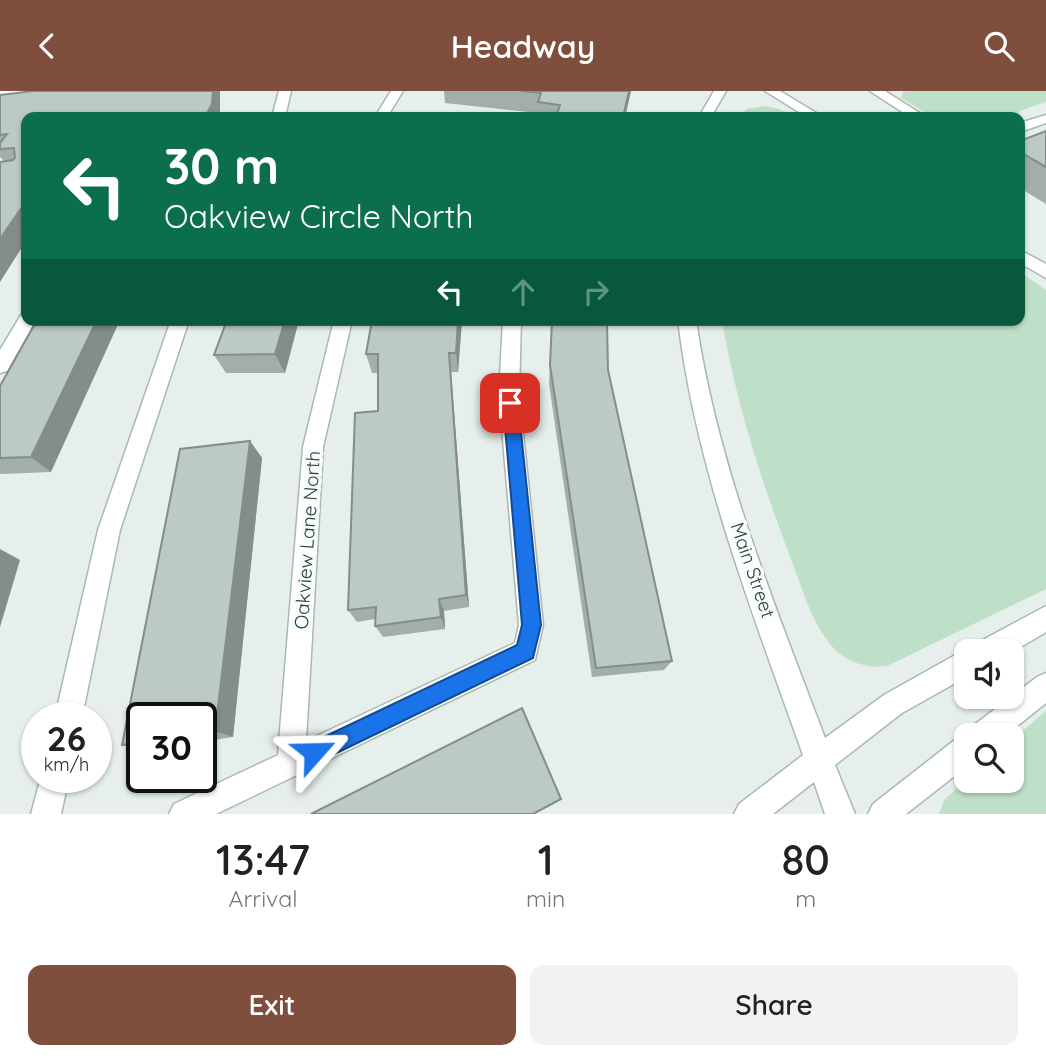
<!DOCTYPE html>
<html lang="en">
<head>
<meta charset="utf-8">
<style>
	:root { --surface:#fff; --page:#f2f2f2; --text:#222; --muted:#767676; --accent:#804e3d }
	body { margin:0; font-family:Quicksand,sans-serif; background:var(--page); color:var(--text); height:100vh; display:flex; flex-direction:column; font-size:26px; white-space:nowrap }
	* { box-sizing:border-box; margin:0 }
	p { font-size:23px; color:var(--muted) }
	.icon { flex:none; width:38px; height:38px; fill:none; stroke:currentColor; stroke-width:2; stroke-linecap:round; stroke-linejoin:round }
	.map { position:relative; height:723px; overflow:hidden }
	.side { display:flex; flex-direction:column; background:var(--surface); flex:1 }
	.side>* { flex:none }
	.banner { position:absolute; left:21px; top:21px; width:1004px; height:214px; border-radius:14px; box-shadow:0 2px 5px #0004; background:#0b6e4f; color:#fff; overflow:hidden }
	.controls { position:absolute; left:954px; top:548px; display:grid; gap:14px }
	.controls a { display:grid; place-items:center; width:70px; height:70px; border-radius:14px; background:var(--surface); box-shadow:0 2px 5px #0004; font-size:35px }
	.speed { position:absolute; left:21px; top:611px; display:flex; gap:14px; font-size:35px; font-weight:700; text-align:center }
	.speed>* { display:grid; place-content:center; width:91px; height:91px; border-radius:50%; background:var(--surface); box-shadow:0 2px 5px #0004; line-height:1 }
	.speed small { font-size:18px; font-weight:400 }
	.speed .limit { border:4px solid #111; border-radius:10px; background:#fff; color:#111 }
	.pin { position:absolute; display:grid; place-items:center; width:60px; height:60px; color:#fff; margin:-30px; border-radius:14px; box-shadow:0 4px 10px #0006 }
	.me { position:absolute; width:77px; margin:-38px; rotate:65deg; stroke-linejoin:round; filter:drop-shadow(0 0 5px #0008) }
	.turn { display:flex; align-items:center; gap:24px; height:147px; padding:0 28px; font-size:32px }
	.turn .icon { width:91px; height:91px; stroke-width:2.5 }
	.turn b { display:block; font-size:49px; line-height:60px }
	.lanes { display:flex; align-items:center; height:66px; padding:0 28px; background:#0003; justify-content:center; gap:35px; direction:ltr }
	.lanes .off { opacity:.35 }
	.eta { display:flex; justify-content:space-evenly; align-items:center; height:119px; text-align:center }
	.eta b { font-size:42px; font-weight:600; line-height:49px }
	.primary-button { display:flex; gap:14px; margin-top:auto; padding:14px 28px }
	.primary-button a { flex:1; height:80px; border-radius:14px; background:var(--accent); color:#fff; font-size:28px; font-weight:600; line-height:80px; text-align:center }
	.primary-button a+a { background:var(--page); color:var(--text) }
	header { display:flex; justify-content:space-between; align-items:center; height:91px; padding:0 28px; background:var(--accent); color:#fff; font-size:32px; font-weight:600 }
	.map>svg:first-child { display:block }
	.green { fill:#bfe0c8 }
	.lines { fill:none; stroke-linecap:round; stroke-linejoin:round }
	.minor-casing { stroke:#a8b8b2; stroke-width:3 }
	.minor { fill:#fff; fill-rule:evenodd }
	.wall { fill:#a1aea9 }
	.shaded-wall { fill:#838d89 }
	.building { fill:#bbcac4; stroke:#838d89; stroke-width:2 }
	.route { fill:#1a73e8; stroke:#114b97; stroke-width:2 }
	.labels { text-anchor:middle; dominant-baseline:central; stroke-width:7; stroke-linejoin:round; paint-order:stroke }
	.street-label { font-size:19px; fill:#24423a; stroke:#f7fbf9 }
</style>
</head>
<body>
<header><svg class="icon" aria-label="back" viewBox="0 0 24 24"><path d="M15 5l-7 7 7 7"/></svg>Headway<svg class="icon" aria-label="search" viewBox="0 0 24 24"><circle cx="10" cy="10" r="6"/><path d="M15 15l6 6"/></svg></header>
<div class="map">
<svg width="1046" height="723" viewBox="0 0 1046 723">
	<rect width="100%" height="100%" fill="#e6efeb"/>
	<!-- green -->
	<path class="green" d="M 908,0 L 1046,0 L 1046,11 L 1020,20 L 1018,26 L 933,26 L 901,7 L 903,1 Z
		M 766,15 L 779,18 L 796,26 L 739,26 L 747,18 Z
		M 1020,181 L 1046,199 L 1046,498 L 887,575 C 863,578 841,569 827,549 C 810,527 802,496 792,471 C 762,392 736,313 722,229 L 1020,229 Z
		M 1046,620 L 1046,723 L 939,723 L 944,709 L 966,689 L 1012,690 L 1012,649 Z"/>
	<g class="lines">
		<!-- minor casing -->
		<g class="minor-casing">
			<path id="minor" d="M 0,0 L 34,0 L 28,4 L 0,7 Z
				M 279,0 L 291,0 L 285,26 L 272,26 Z
				M 391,0 L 403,0 L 387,26 L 375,26 Z
				M 714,0 L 726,0 L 711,26 L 699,26 Z
				M 765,0 L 780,0 L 823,26 L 807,26 Z
				M 870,0 L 885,0 L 926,26 L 910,26 Z
				M 1046,24 L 1046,32 L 1020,41 L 1020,32 Z
				M 1020,159 L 1046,173 L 1046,187 L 1020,172 Z
				M 26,223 L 26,229 L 36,229 L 7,280 L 0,282 L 0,259 L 21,224 Z
				M 171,229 L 189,229 L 120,439 L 82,626 L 55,626 L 98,439 Z
				M 334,229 L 352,229 L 323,356 L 306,650 L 515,552 L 519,534 L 499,303 L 503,229 L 521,229 L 519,303 L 543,534 L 535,569 L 216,723 L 169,723 L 174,713 L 278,664 L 303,356 Z
				M 678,229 L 696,229 C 717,374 774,512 825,647 L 884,604 L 957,563 L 966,559 L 968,560 L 966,560 L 966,586 L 902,622 L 835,674 L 855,723 L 825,723 L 814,691 L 773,723 L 734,723 L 739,713 L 803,664 C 753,523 696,379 678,229 Z
				M 1046,515 L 1046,541 L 1012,561 L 975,560 L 979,551 Z
				M 1046,582 L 1046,612 L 1006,644 L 970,644 L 974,634 L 1037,586 Z
				M 966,644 L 966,676 L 906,723 L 868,723 L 873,713 L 956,648 Z
				M 41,686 L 69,686 L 61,723 L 31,723 Z"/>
		</g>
		<!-- minor -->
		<use href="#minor" class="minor"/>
	</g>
	<!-- wall -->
	<path class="wall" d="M 220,0 L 220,26 L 26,26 L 26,150 L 4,70 L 0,66 L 0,4 Z
		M 444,0 L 631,0 L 625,26 L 537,26 L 537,22 L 445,12 Z
		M 1046,40 L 1046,113 L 1020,97 L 1020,50 Z
		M 299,229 L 285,282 L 226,282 L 214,264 Z
		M 462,229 L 458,281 L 451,281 L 469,516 L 444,520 L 445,538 L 383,546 L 375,535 L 375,528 L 357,531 L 348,519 L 378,320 L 378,282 L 372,282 L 366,263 Z
		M 552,229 L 608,279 L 672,570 L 664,579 L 592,586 L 549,293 Z
		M 0,295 L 51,381 L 0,383 Z
		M 250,350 L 262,367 L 233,646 L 201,651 L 201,626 L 142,626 L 142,659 L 122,654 Z"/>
	<!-- shaded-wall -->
	<path class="shaded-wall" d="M 213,0 L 220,0 L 220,26 L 205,26 Z
		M 629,0 L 631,0 L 625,26 L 623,26 Z
		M 161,23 L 162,26 L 138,26 Z
		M 26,110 L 26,150 L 0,191 L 0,148 Z
		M 97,229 L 120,229 L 51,381 L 31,366 Z
		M 285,229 L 299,229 L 285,282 L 275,263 Z
		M 458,229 L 462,229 L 458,281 L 456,262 Z
		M 449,262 L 451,281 L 469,516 L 466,504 Z
		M 250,350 L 262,367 L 233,646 L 215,640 Z
		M 0,458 L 20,469 L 0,536 Z
		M 439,508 L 444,520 L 445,538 L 441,526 Z"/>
	<!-- building -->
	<path class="building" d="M 33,0 L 213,0 L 212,13 L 205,26 L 159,26 L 161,23 L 138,26 L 26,26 L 26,110 L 0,148 L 0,71 L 13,69 L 15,67 L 14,57 L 0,58 L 0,52 L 7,43 L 0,44 L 0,4 Z
		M 521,0 L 629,0 L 623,26 L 556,26 L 560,14 L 538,11 L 541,2 Z
		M 1046,40 L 1046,76 L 1020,61 L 1020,50 Z
		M 37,229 L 97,229 L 31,366 L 0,367 L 0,295 Z
		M 227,229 L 285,229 L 275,263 L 214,264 Z
		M 372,229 L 458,229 L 456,262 L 449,262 L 466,504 L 439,508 L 441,526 L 375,535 L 376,516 L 348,519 L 355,322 L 378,320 L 378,263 L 366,263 Z
		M 552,229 L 607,229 L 608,279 L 672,570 L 596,577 L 550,274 Z
		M 250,350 L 215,640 L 201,642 L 201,626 L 142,626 L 142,651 L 122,654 L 180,358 Z
		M 522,617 L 561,708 L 533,723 L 311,723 Z"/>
	<!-- route -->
	<path class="route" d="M 510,306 L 518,312 L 541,534 L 533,567 L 322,669 L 314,672 L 307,669 L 304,661 L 307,654 L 517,554 L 522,534 L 503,312 Z"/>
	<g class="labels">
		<!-- street labels -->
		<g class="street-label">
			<text transform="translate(307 449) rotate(-86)">Oakview Lane North</text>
			<text transform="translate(753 479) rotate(71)">Main Street</text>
		</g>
	</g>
</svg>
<div class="controls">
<a><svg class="icon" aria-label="sound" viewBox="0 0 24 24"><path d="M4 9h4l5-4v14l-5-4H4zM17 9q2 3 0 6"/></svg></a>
<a><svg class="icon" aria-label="search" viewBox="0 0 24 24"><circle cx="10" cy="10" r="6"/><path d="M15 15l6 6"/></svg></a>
</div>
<div class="speed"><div>26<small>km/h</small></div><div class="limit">30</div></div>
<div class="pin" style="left:510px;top:312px;background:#d93025"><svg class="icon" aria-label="arrive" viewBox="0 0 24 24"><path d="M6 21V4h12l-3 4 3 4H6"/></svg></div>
<svg class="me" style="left:314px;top:661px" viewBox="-20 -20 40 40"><path d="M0-17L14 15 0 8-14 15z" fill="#1a73e8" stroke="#fff" stroke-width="4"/></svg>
<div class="banner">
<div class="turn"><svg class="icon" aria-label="left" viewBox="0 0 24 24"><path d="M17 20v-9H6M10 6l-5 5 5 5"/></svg><div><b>30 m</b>Oakview Circle North</div></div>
<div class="lanes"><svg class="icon" aria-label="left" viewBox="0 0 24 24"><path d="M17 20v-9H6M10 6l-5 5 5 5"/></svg><svg class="icon off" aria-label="ahead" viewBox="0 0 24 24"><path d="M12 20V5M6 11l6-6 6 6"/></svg><svg class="icon off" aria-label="right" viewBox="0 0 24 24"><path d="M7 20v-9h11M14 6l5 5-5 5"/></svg></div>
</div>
</div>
<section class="side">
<div class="eta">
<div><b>13:47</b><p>Arrival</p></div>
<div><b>1</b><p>min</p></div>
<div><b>80</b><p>m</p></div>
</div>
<div class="primary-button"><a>Exit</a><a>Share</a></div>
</section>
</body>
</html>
